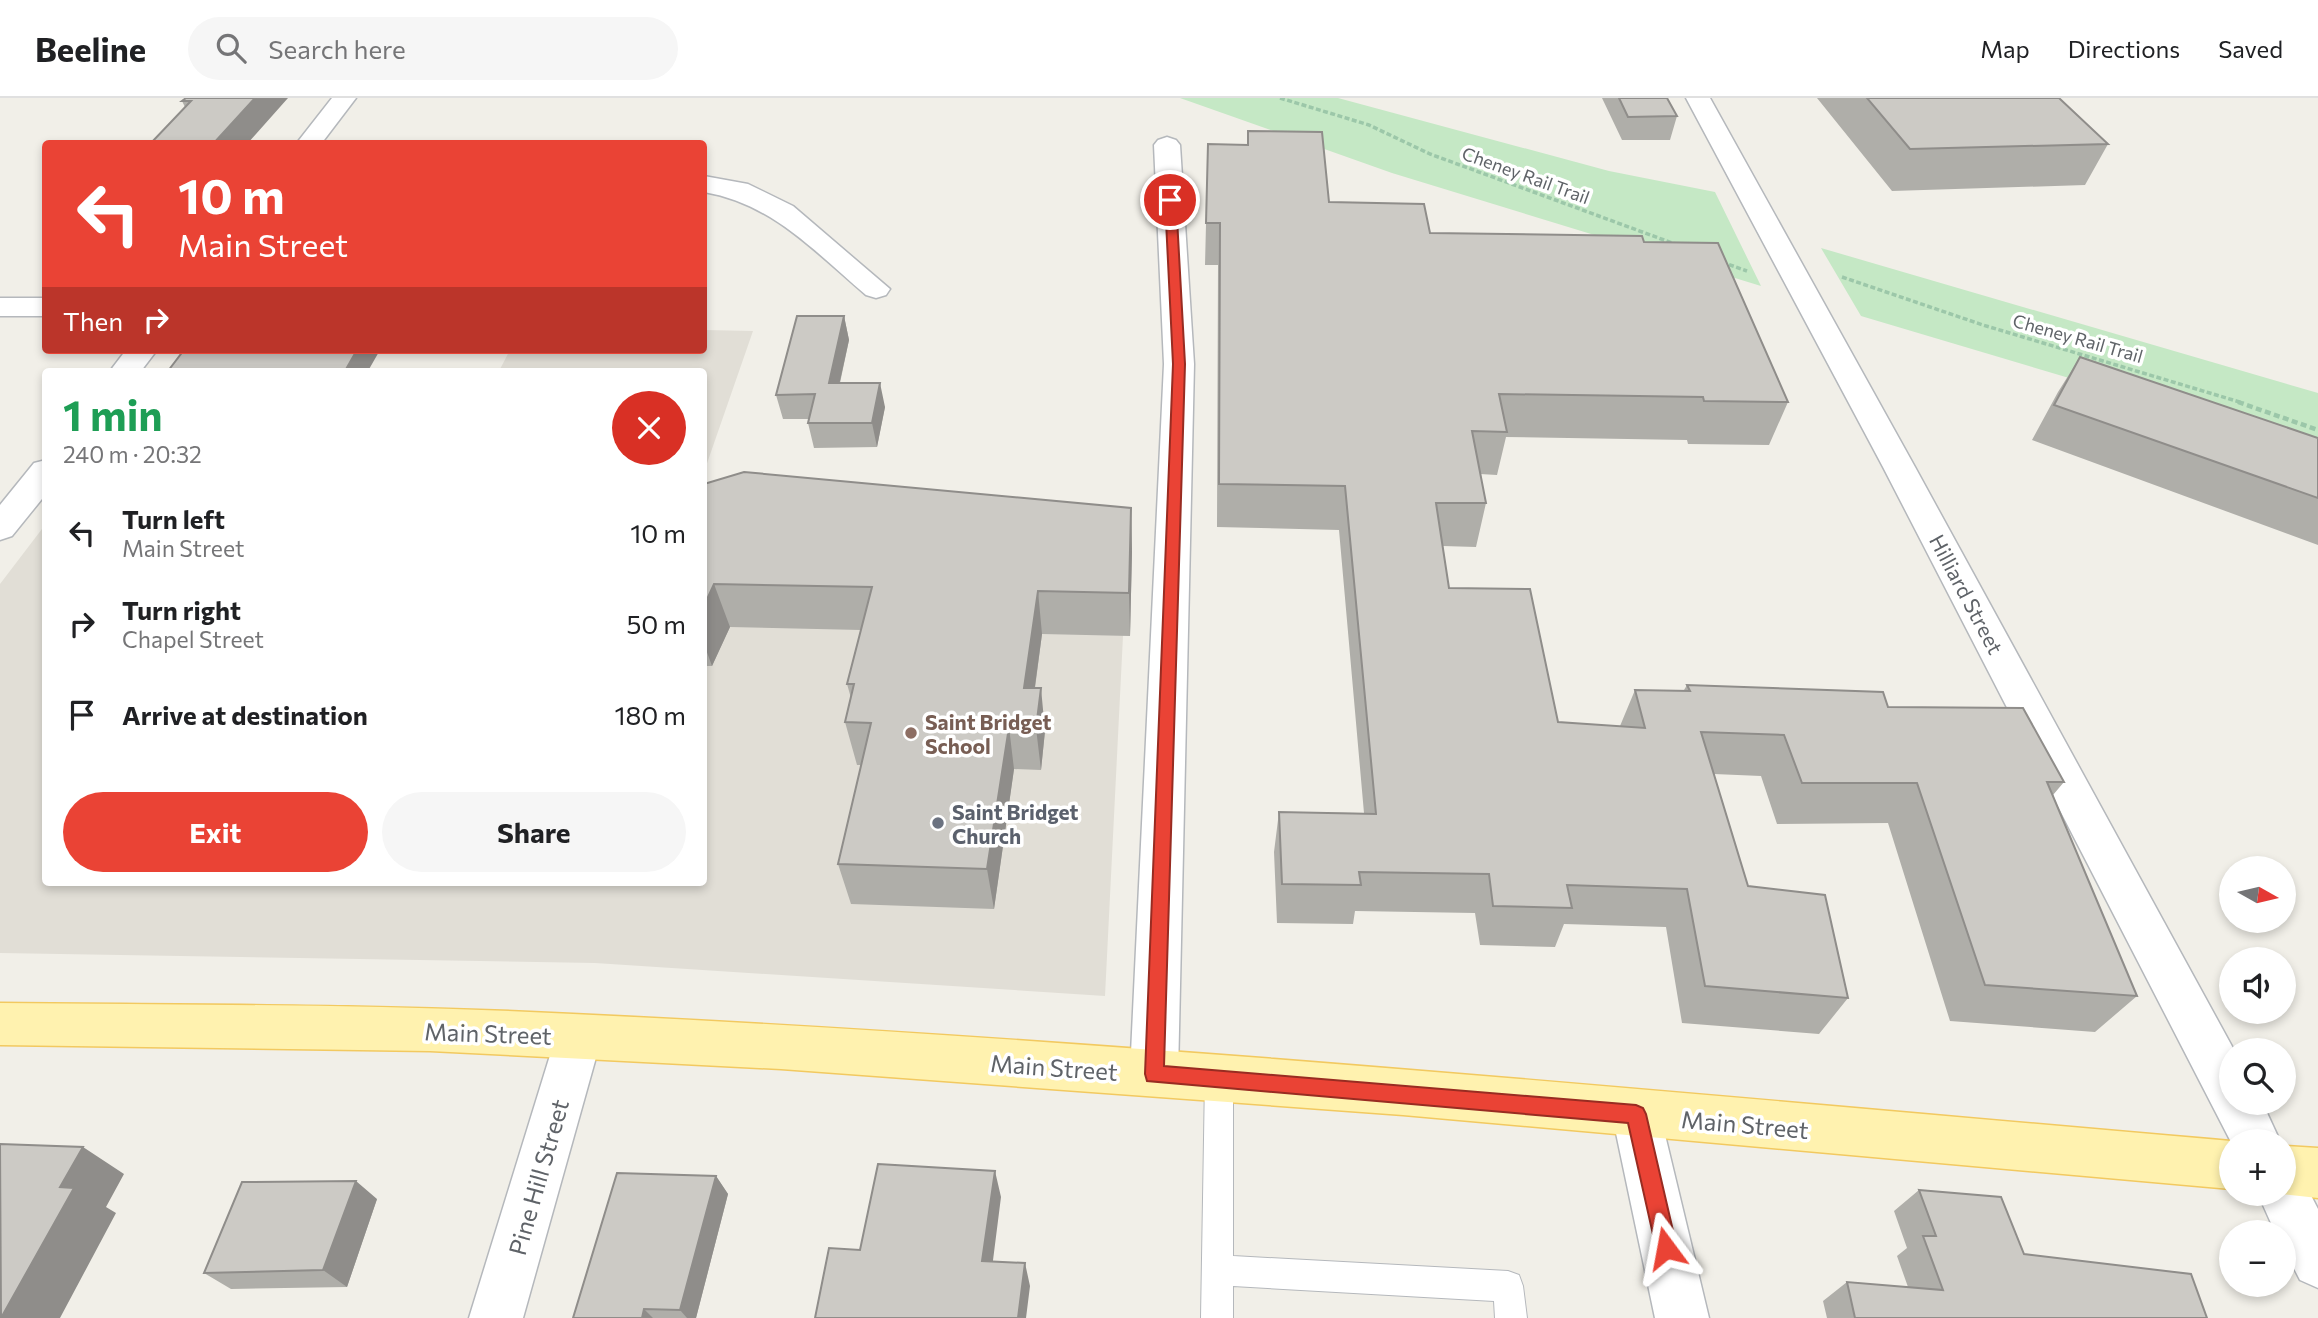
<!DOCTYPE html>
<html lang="en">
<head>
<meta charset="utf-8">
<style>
	:root { --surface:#fff; --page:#f6f6f6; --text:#202124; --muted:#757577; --line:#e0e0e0; --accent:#ea4335 }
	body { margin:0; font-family:Commissioner,sans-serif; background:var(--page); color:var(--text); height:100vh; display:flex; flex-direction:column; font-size:26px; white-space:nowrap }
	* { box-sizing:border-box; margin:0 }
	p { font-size:23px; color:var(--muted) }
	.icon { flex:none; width:38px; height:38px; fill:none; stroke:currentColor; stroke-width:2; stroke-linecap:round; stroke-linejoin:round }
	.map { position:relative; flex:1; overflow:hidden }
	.side { position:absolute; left:42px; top:270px; width:665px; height:518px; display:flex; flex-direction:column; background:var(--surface); border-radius:7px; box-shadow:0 4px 10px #0003 }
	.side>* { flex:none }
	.guide { position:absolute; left:42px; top:42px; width:665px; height:214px; border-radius:7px; box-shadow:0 4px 10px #0003; background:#ea4335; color:#fff; overflow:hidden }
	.needle { width:46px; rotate:98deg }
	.tools { position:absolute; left:2219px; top:758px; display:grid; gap:14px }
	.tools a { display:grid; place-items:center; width:77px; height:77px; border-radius:50%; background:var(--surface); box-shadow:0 4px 10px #0003; font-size:35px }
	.pin { position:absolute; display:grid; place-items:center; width:60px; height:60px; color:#fff; margin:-30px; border:4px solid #fff; border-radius:50%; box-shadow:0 2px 7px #0007 }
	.me { position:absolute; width:77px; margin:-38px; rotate:347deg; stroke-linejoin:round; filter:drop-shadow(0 0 5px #0008) }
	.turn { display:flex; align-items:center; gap:24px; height:147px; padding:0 21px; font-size:32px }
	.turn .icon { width:91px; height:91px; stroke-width:2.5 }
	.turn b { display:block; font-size:49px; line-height:60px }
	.then { display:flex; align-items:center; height:66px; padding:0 21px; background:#0003; gap:14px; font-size:26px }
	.round { display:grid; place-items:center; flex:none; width:74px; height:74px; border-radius:37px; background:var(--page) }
	.summary { display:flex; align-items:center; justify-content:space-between; height:119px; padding:0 21px }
	h1 { font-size:42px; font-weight:700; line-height:52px; color:#1e9e55 }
	.cta { display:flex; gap:14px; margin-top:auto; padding:14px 21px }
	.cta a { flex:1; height:80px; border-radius:42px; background:var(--accent); color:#fff; font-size:28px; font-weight:700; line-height:80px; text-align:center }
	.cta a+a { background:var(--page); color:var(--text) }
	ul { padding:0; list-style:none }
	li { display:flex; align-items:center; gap:21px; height:91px; padding:0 21px }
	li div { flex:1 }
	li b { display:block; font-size:26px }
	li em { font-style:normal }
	header { display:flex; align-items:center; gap:42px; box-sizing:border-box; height:98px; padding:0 35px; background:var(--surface); border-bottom:2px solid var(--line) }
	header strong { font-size:33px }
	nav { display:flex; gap:38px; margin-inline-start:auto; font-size:24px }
	.search { width:490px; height:63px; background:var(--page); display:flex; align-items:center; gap:18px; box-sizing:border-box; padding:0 24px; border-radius:38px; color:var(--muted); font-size:26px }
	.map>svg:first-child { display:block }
	.education { fill:#e1ded6 }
	.green { fill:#c5e8c5 }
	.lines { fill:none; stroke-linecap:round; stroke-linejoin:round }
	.service-casing { stroke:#b5b8bc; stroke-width:2 }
	.minor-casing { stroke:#b5b8bc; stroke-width:3 }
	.tertiary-casing { stroke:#b5b8bc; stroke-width:3 }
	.primary-casing { stroke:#f2c960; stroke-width:3 }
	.path-far1 { stroke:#9cc7a9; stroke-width:3.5; stroke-dasharray:5 2.5; stroke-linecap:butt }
	.path { stroke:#9cc7a9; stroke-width:4.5; stroke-dasharray:6 3.5; stroke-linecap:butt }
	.service { fill:#fff; fill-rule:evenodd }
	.minor { fill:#fff; fill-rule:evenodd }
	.tertiary { fill:#fff; fill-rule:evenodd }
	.primary { fill:#fff2af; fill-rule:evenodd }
	.wall { fill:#afaea9 }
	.shaded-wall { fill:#8f8d8a }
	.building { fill:#cccac5; stroke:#8f8d8a; stroke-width:2 }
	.route { fill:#ea4335; stroke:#982c22; stroke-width:2 }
	.education-dot { fill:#8d6e63; stroke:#fff; stroke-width:2.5 }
	.worship-dot { fill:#6b7280; stroke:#fff; stroke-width:2.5 }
	.labels { text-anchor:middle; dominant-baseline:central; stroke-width:7; stroke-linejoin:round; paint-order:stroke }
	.far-street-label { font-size:18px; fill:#5f6368; stroke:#fff }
	.street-label { font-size:21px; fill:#5f6368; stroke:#fff }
	.education-label { font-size:21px; font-weight:bold; fill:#785e54; stroke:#fff; text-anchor:start }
	.worship-label { font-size:21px; font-weight:bold; fill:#5b616d; stroke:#fff; text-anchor:start }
	.near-street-label { font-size:24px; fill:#5f6368; stroke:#fff }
</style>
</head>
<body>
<header>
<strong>Beeline</strong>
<div class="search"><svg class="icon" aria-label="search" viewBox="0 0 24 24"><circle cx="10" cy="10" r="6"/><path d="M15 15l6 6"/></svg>Search here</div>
<nav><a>Map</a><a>Directions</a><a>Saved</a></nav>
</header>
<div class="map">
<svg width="2318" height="1220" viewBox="0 0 2318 1220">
	<rect width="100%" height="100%" fill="#f1efe8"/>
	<!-- education -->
	<path class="education" d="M 704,232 L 753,233 L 704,374 L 704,273 L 499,273 L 510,252 L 704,252 Z
		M 704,389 L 1129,418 L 1105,898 L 595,865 L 0,855 L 0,486 L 45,427 L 46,784 L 704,784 Z"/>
	<!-- green -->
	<path class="green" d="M 1180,0 L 1338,0 L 1609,73 L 1715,94 L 1761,188 L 1392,75 Z
		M 1821,150 L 2318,295 L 2318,354 L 1861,218 Z"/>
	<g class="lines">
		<!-- service casing -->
		<g class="service-casing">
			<path id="service" d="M 1219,968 L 1229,972 L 1233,981 L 1233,1158 L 1508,1173 L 1519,1177 L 1523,1188 L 1527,1220 L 1495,1220 L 1494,1203 L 1233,1188 L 1233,1220 L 1201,1220 L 1205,981 L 1209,972 Z"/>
		</g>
		<!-- minor casing -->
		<g class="minor-casing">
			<path id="minor" d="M 1686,0 L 1710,0 L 1915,369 L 2234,952 L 2231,952 L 2231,1004 L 2262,1004 L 2280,1043 L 2231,1044 L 1883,369 Z
				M 1167,39 L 1176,42 L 1180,47 L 1194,266 L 1178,976 L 1171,992 L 1154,998 L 1137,992 L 1130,976 L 1164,266 L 1154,47 L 1158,42 Z
				M 704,78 L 748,86 L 793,108 L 890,191 L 886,197 L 876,200 L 866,197 C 814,153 773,106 704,94 Z
				M 0,200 L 46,200 L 46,218 L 0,218 Z
				M 579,917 L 595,923 L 602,938 L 523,1220 L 469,1220 L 556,938 L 563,923 Z
				M 1636,993 L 1653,1000 L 1660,1016 L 1709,1220 L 1655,1220 L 1612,1016 L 1619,1000 Z
				M 2284,1071 L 2301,1078 L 2318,1111 L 2318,1190 L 2300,1182 L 2284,1151 L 2284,1134 L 2275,1134 L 2258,1096 L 2284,1096 Z"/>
		</g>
		<!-- tertiary casing -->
		<g class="tertiary-casing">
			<path id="tertiary" d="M 332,0 L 356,0 L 321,46 L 296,46 Z
				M 126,252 L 157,252 L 141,273 L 110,273 Z
				M 46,362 L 46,396 L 12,438 L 0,442 L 0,407 L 34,365 Z"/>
		</g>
		<!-- primary casing -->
		<g class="primary-casing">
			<path id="primary" d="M 0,905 C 191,907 382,906 573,916 C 1127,942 1679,995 2231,1043 L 2231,1091 L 1403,1017 L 781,971 L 430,953 L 0,947 Z
				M 2284,1048 L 2318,1050 L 2318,1100 L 2282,1096 Z"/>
		</g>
		<!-- path-far1 -->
		<path class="path-far1" d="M 1280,0 L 1369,27 L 1430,56 L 1675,146
			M 1722,164 L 1747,173
			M 1842,179 L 1983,227 L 2243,305"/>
		<!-- path -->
		<path class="path" d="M 2238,304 L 2318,332"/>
		<!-- service -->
		<use href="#service" class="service"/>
		<!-- minor -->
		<use href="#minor" class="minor"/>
		<!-- tertiary -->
		<use href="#tertiary" class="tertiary"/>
		<!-- primary -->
		<use href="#primary" class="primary"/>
	</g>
	<!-- wall -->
	<path class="wall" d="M 288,0 L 185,9 L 182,3 Z
		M 1602,0 L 1667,0 L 1677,18 L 1670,42 L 1622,42 Z
		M 1817,0 L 2059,0 L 2108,46 L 2085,87 L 1892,93 Z
		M 1248,33 L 1329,104 L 1430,135 L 1644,144 L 1788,304 L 1769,347 L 1688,346 L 1687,342 L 1506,339 L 1497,377 L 1480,376 L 1486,405 L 1476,449 L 1443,448 L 1449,490 L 1558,624 L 1620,628 L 1635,592 L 1684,592 L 1687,587 L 1888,609 L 2064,684 L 2053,697 L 2137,898 L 2095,934 L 1950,923 L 1888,725 L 1777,726 L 1761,678 L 1714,676 L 1748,788 L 1848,900 L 1819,936 L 1682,925 L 1666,829 L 1564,826 L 1555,849 L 1480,847 L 1475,815 L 1355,813 L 1353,826 L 1277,825 L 1274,754 L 1279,714 L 1364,715 L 1339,432 L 1217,429 L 1218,167 L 1205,167 L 1208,46 L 1247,47 Z
		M 844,218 L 849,242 L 840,285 L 885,309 L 877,349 L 814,350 L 808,325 L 809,321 L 783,321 L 776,297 Z
		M 2080,259 L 2318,340 L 2318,447 L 2032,342 L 2058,294 Z
		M 704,386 L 1131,410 L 1132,454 L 1130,538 L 1042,536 L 1035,590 L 1045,633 L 1041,672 L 1014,671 L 994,811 L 851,806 L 838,766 L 861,667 L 857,667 L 845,624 L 851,600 L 847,586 L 861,532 L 730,529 L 712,568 L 704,568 Z
		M 716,1078 L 728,1096 L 696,1220 L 573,1220 Z
		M 1919,1092 L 2024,1156 L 2207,1220 L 1827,1220 L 1823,1203 L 1847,1184 L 1908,1189 L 1897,1158 L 1907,1150 L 1894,1113 Z
		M 377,1101 L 347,1189 L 231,1191 L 204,1175 Z"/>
	<!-- shaded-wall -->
	<path class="shaded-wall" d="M 255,0 L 288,0 L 247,46 L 213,46 Z
		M 844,218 L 849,242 L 834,310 L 829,285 Z
		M 357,252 L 380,252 L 368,273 L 345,273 Z
		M 880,285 L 885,309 L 877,349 L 872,325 Z
		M 1131,410 L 1132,454 L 1130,538 L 1129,495 Z
		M 714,486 L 730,529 L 712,568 L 704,546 L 704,508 Z
		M 1038,493 L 1042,536 L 1029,632 L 1024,590 Z
		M 1041,590 L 1045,633 L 1041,672 L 1036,630 Z
		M 1009,629 L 1014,671 L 994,811 L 987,771 Z
		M 83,1049 L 124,1076 L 106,1109 L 116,1115 L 60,1220 L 1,1220 L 60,1089 Z
		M 995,1073 L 1001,1099 L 990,1186 L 982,1163 Z
		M 716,1078 L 728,1096 L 696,1220 L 687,1220 L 680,1212 Z
		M 356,1083 L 377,1101 L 347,1189 L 323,1172 Z
		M 1025,1165 L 1030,1188 L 1026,1220 L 1018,1220 Z
		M 644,1211 L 653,1220 L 642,1220 Z"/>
	<!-- building -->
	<path class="building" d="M 186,0 L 255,0 L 213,46 L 150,46 L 191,3 L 182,3 Z
		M 1619,0 L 1667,0 L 1677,18 L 1628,19 Z
		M 1867,0 L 2059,0 L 2108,46 L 1910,51 Z
		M 1248,33 L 1322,34 L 1329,104 L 1424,106 L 1430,135 L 1642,138 L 1644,144 L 1718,145 L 1788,304 L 1704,303 L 1703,299 L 1499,296 L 1507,334 L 1472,333 L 1486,405 L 1436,405 L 1449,490 L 1530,491 L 1558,624 L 1645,630 L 1635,592 L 1690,593 L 1687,587 L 1883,594 L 1888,609 L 2023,610 L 2064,684 L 2047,684 L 2137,898 L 1985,887 L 1917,685 L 1802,685 L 1784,637 L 1701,634 L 1748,788 L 1825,797 L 1848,900 L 1705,888 L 1687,791 L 1567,787 L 1572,810 L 1493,808 L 1489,776 L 1359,774 L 1361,787 L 1282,786 L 1279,714 L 1376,716 L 1345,388 L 1219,386 L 1220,125 L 1206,125 L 1208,46 L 1248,47 Z
		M 797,218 L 844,218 L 829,285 L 880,285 L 872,325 L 808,325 L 815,296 L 776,297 Z
		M 184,252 L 357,252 L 345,273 L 168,273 Z
		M 2080,259 L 2318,340 L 2318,400 L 2054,307 Z
		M 744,374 L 1131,410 L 1129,495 L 1038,493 L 1024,590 L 1041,590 L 1036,630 L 1009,629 L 987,771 L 838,766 L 871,625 L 845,624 L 854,586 L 847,586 L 872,489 L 714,486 L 704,508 L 704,386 Z
		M 0,1046 L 83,1049 L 60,1089 L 74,1090 L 1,1220 Z
		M 878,1066 L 995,1073 L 982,1163 L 1025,1165 L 1018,1220 L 815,1220 L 829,1150 L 860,1152 Z
		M 617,1075 L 716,1078 L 680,1212 L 644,1211 L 642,1220 L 573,1220 Z
		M 356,1083 L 323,1172 L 204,1175 L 242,1084 Z
		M 1919,1092 L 2001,1099 L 2024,1156 L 2191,1176 L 2207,1220 L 1855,1220 L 1847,1184 L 1943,1192 L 1923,1138 L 1936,1138 Z"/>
	<!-- route -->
	<path class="route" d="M 1170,99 L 1176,102 L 1185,266 L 1164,968 L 1636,1007 L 1643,1010 L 1646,1016 L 1677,1150 L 1674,1158 L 1666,1161 L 1659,1158 L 1656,1150 L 1628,1025 L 1147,983 L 1145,976 L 1173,266 L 1165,102 Z"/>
	<!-- markers -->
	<circle class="education-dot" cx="911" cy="635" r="7"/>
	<circle class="worship-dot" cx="938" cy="725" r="7"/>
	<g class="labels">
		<!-- far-street labels -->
		<g class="far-street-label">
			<text transform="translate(1526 77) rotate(20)">Cheney Rail Trail</text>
			<text transform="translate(2078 240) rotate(16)">Cheney Rail Trail</text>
		</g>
		<!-- street labels -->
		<g class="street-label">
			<text transform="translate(1967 496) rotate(62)">Hilliard Street</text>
		</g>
		<!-- education labels -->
		<g class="education-label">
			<text x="925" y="623">Saint Bridget<tspan x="925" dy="24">School</tspan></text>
		</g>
		<!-- worship labels -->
		<g class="worship-label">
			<text x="952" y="713">Saint Bridget<tspan x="952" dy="24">Church</tspan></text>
		</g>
		<!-- near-street labels -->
		<g class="near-street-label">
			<text transform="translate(488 935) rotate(2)">Main Street</text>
			<text transform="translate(1054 969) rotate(4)">Main Street</text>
			<text transform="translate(1745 1026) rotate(5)">Main Street</text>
			<text transform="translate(538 1079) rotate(-74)">Pine Hill Street</text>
		</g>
	</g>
</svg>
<div class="tools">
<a><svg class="needle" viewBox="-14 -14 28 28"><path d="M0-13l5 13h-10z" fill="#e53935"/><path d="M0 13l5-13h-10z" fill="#757577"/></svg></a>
<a><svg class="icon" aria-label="sound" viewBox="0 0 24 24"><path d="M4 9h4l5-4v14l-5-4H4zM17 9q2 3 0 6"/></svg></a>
<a><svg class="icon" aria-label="search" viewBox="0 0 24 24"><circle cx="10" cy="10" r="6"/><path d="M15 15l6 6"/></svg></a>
<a>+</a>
<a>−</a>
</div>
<div class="pin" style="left:1170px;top:102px;background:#d93025"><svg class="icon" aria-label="arrive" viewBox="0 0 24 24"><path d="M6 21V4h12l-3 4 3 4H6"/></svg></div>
<svg class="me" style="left:1666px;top:1150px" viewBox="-20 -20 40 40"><path d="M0-17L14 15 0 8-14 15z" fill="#ea4335" stroke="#fff" stroke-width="4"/></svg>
<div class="guide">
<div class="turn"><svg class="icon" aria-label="left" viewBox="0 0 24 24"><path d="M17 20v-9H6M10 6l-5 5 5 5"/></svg><div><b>10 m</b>Main Street</div></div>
<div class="then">Then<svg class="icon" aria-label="right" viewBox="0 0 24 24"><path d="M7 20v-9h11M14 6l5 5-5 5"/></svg></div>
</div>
<section class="side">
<div class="summary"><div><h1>1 min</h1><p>240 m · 20:32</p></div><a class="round" style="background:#d93025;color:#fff"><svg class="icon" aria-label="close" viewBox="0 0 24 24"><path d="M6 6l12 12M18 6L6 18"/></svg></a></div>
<ul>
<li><svg class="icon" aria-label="left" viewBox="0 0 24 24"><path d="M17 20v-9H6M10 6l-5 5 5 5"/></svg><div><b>Turn left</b><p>Main Street</p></div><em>10 m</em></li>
<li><svg class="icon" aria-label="right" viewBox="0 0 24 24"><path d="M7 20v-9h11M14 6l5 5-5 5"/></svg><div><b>Turn right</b><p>Chapel Street</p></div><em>50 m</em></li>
<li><svg class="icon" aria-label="arrive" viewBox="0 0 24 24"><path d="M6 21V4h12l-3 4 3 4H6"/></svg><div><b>Arrive at destination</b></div><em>180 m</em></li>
</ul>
<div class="cta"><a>Exit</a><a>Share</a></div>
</section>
</div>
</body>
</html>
